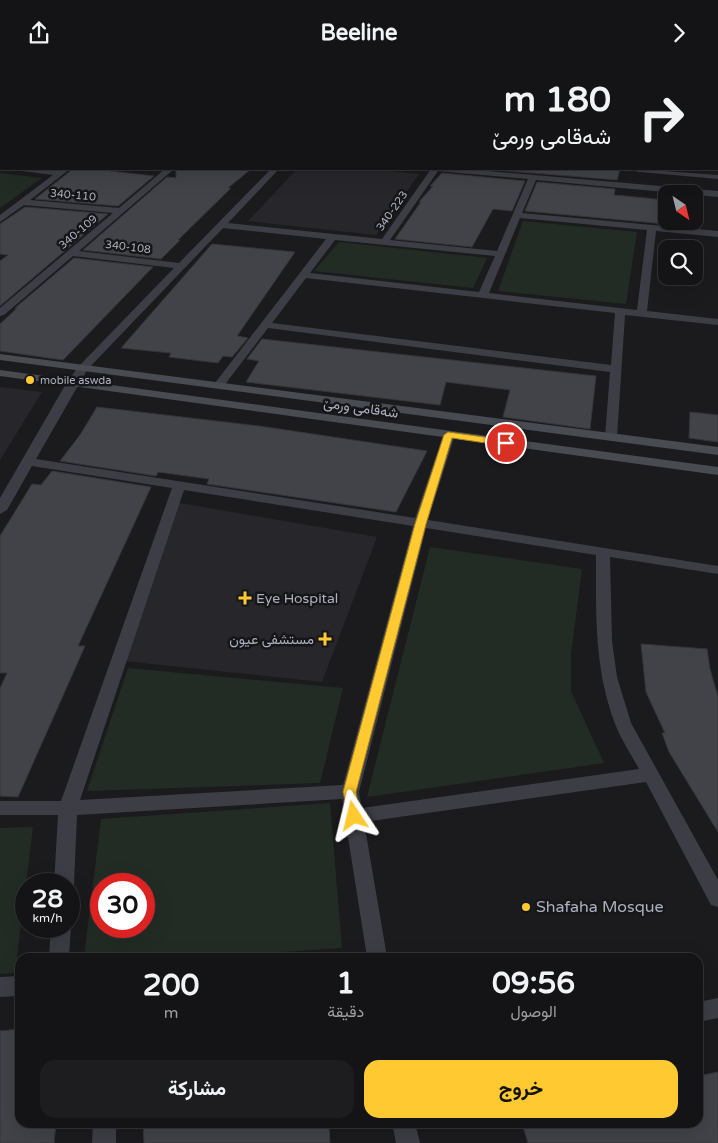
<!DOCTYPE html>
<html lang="ar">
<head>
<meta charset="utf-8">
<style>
	:root { --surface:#141416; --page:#1d1d1f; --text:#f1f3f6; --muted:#9d9ea1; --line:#333335; --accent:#ffc931 }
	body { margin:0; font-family:"Varela Round",Vazirmatn,sans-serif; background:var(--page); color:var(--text); direction:rtl; height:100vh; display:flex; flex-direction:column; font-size:19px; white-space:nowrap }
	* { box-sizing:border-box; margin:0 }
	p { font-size:16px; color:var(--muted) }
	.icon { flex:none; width:28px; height:28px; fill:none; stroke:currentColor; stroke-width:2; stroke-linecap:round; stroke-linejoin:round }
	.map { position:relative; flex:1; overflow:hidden; direction:ltr }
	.details { position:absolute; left:15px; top:888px; width:688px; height:175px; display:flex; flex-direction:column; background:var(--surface); border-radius:15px; box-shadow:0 5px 20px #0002,0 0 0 1px var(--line); direction:rtl }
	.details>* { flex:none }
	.hud { position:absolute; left:0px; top:0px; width:719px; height:105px; box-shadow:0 5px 20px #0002,0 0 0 1px var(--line); direction:rtl; background:#141416; color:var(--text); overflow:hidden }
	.needle { width:32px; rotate:145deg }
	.tools { position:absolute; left:658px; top:120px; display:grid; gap:10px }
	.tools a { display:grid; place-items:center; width:45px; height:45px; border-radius:10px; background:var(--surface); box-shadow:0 5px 20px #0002,0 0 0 1px var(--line); font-size:25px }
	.speed { position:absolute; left:15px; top:808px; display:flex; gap:10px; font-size:25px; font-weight:700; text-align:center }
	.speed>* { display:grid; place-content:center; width:65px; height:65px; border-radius:50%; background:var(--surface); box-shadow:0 5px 20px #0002,0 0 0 1px var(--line); line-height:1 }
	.speed small { font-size:12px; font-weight:400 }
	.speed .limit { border:8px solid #d22; background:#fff; color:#111 }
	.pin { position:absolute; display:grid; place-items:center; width:42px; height:42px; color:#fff; margin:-21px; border:2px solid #fff; border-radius:50%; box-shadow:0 1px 5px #0007 }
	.me { position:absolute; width:55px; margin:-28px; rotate:350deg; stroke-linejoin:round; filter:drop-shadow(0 0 4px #0008) }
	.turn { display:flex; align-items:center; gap:18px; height:105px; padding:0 25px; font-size:22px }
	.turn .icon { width:65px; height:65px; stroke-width:2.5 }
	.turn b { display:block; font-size:35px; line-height:42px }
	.eta { display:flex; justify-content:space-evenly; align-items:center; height:85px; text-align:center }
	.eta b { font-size:30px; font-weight:700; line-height:35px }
	.button { display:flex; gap:10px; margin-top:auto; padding:10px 25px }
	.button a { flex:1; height:58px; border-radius:15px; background:var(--accent); color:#111; font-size:20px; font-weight:700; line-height:58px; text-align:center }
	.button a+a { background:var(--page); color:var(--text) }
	header { display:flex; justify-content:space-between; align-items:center; height:65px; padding:0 25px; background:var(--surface); font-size:22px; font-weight:700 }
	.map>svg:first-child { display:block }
	.built { fill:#27272b }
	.green { fill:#222c24; fill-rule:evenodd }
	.building { fill:#424348; stroke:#35353a }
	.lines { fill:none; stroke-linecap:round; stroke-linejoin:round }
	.street { fill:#3d3e45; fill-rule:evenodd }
	.secondary { fill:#494b53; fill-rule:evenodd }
	.route { fill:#ffc931; stroke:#a68320 }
	.poi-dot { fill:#ffc931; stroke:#161619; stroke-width:2 }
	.labels { text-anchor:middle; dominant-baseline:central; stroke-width:5; stroke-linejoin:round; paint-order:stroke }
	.far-street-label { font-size:11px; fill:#acb0be; stroke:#161619 }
	.far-poi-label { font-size:11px; fill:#acb0be; stroke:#161619; text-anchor:start }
	.street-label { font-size:14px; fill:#acb0be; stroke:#161619 }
	.poi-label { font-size:14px; fill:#acb0be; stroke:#161619; text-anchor:start }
	.near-poi-label { font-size:16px; fill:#acb0be; stroke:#161619; text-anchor:start }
</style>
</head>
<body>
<header><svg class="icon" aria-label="forward" viewBox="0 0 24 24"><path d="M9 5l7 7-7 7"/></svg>Beeline<svg class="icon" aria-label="share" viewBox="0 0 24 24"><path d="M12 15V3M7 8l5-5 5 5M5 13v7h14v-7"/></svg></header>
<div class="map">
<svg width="718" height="1078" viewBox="0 0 718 1078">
	<rect width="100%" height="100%" fill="#1b1b1d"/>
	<!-- built -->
	<path class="built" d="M 297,104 L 367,104 L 419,109 L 376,170 L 248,156 Z
		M 0,322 L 42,327 L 0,395 Z
		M 174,437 L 377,472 L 322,617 L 115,595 Z"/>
	<!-- green -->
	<path class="green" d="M 0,108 L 42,113 L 0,143 Z
		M 523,156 L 637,167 L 626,239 L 498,226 Z
		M 339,177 L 487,193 L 473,223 L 314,206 Z
		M 430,482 L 582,504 L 571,589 L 571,626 L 604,698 L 367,732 Z
		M 128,603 L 343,623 L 320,718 L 87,726 Z
		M 330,738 L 342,883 L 210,892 L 84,892 L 101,754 ZM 101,819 L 144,819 L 144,861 L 101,861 Z
		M 33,762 L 15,908 L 0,909 L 0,763 Z"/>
	<!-- building -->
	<path class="building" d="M 73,104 L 113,104 L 110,106 L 154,111 L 118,141 L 35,134 Z
		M 176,104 L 251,104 L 228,123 L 231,123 L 180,173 L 178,175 L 180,175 L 161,194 L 83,185 L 167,112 L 176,113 Z
		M 483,104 L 620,104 L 617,115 Z
		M 442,108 L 525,116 L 512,146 L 493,144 L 472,182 L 395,174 L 421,137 L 419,137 L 433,121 L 430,121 Z
		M 537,117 L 615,124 L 614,130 L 666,135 L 666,159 L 525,146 Z
		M 25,142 L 108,149 L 0,241 L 0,196 L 8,190 L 0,189 L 0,159 Z
		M 212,179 L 295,187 L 237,271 L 248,273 L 232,292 L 223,291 L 218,298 L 169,292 L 171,288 L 121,283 Z
		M 74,193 L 153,202 L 63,295 L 0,286 L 0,259 L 17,243 L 15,243 Z
		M 262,274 L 596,311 L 590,364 L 503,352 L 510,325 L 446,317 L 440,340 L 246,317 L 259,296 L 247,294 Z
		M 97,342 L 259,361 L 427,386 L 396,447 L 207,419 L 209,414 L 158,407 L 156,411 L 60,396 L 80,370 Z
		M 690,347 L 718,350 L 718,377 L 689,373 Z
		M 52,406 L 151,422 L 78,581 L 85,581 L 18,732 L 0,731 L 0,623 L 7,608 L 0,608 L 0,471 L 32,419 L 41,420 Z
		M 641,579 L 707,584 L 710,604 L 718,632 L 718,767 L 669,687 L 662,668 L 665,668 L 646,627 Z
		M 20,964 L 20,1058 L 56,1058 L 54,1078 L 0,1078 L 0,966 Z
		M 718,1007 L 718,1078 L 528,1078 L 522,1058 L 698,1058 L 698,1011 Z
		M 143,1058 L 329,1058 L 330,1078 L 144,1078 Z"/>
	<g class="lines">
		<!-- street -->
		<path class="street" d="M 553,0 L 573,0 L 574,1 L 554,1 Z
			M 661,0 L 667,0 L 667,1 L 661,1 Z
			M 0,8 L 1,8 L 1,12 L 0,12 Z
			M 18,104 L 70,104 L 30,135 L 119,143 L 165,104 L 174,104 L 79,186 L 179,198 L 271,104 L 279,104 L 228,158 L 382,174 L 431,104 L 464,104 L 718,126 L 718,132 L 536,115 L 522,148 L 718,166 L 718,172 L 656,166 L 647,246 L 718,254 L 718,260 L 625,250 L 617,372 L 615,375 L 611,376 L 605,372 L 610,307 L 268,263 L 223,322 L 215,322 L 213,320 L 215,318 L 326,174 L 223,163 L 87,305 L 36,394 L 415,453 L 443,370 L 449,366 L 455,370 L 428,455 L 718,501 L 718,509 L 610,492 L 612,576 L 617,612 L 631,658 L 718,815 L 718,842 L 711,840 L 646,717 L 364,757 L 387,892 L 367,892 L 342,734 L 77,750 L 74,819 L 69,826 L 69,819 L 54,819 L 58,750 L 0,750 L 0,736 L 61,736 L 172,423 L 32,401 L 7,445 L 0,449 L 0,433 L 67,317 L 79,301 L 174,203 L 73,191 L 4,250 L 0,251 L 0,243 L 113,148 L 24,140 L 0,157 L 0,150 L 53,110 L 22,106 ZM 438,106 L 528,114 L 497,186 L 390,175 ZM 520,153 L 647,165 L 637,245 L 489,228 ZM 335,175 L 495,191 L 479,227 L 310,208 ZM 306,213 L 615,248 L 611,300 L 272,258 ZM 184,425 L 413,461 L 343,720 L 80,735 ZM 426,463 L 596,490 C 596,548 594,601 614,656 C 620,673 631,689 639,704 L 362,743 L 359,727 Z
			M 637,104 L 718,110 L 718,114 L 640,107 L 637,107 Z
			M 69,856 L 71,861 L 69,892 L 49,892 L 51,861 L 69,861 Z
			M 20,911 L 20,931 L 0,932 L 0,912 Z
			M 718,933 L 718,953 L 698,957 L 698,937 Z
			M 93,1058 L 116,1058 L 116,1078 L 92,1078 Z
			M 392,1058 L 415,1058 L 420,1078 L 396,1078 Z"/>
		<!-- secondary -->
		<path class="secondary" d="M 0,289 L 718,382 L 718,390 L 0,295 Z
			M 0,305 L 718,402 L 718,410 L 0,311 Z"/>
	</g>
	<!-- route -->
	<path class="route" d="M 448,367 L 506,375 L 511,378 L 506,381 L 452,373 L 426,459 L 356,727 L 361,751 L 359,755 L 354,756 L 349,755 L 343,727 L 415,459 L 444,370 Z"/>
	<!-- markers -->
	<g class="poi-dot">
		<circle cx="30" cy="315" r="5"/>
		<path d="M242.5 525.5h5v5h5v5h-5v5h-5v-5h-5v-5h5z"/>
		<path d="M322.5 566.5h5v5h5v5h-5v5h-5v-5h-5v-5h5z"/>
		<circle cx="526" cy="842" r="5"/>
	</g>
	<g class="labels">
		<!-- far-street labels -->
		<g class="far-street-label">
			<text transform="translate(73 130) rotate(5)">340-110</text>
			<text transform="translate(392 146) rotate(-55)">340-223</text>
			<text transform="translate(78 167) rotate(-40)">340-109</text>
			<text transform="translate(128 182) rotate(7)">340-108</text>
		</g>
		<!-- far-poi labels -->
		<g class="far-poi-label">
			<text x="40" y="315">mobile aswda</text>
		</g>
		<!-- street labels -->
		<g class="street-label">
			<text transform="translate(361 343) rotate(8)">شەقامی ورمێ</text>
		</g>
		<!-- poi labels -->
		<g class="poi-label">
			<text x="256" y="533">Eye Hospital</text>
			<text x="314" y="574" text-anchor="end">مستشفى عيون</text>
		</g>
		<!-- near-poi labels -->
		<g class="near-poi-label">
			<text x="536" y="842">Shafaha Mosque</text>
		</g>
	</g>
</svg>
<div class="tools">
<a><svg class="needle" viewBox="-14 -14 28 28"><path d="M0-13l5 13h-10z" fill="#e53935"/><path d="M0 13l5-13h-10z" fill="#9d9ea1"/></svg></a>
<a><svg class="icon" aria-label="search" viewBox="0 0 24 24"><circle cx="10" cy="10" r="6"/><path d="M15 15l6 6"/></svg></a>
</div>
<div class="speed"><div>28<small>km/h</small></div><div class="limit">30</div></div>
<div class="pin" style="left:506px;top:378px;background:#d93025"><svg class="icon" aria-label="arrive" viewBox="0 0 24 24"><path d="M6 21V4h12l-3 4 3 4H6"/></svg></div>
<svg class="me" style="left:354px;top:751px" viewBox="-20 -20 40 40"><path d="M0-17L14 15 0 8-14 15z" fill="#ffc931" stroke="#fff" stroke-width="4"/></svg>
<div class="hud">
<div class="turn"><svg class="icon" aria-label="right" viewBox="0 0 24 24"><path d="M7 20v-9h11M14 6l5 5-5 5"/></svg><div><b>180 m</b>شەقامی ورمێ</div></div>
</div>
<section class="details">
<div class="eta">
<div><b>09:56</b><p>الوصول</p></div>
<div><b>1</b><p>دقيقة</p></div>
<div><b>200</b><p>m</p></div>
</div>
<div class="button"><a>خروج</a><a>مشاركة</a></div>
</section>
</div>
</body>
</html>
